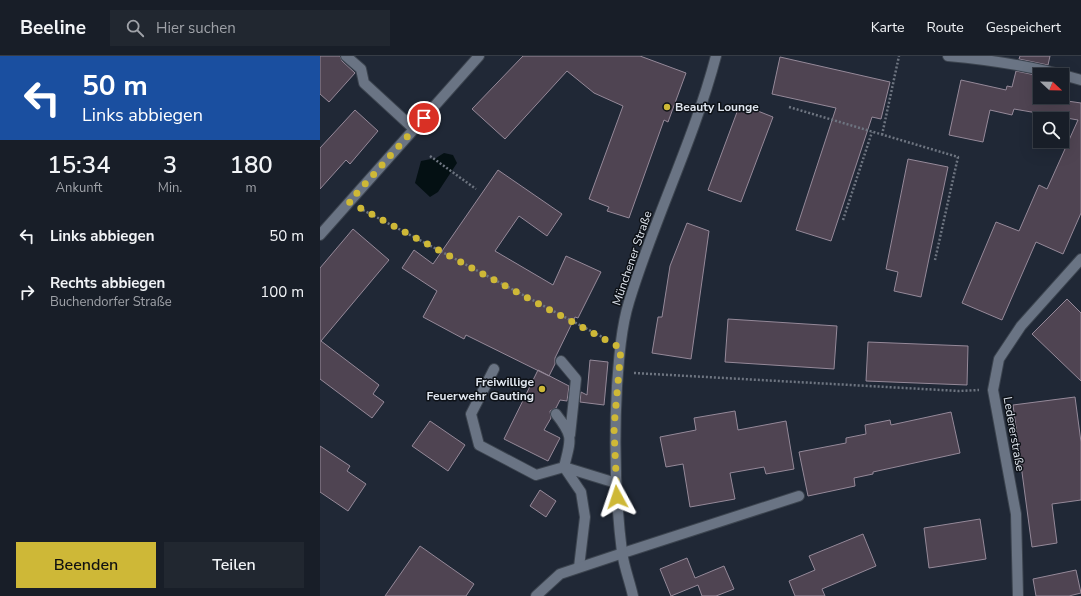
<!DOCTYPE html>
<html lang="de">
<head>
<meta charset="utf-8">
<style>
	:root { --surface:#181e28; --page:#212730; --text:#f1f3f6; --muted:#9fa2a8; --line:#363c45; --accent:#ceb837 }
	body { margin:0; font-family:"Nunito Sans",sans-serif; background:var(--page); color:var(--text); height:100vh; display:flex; flex-direction:column; font-size:15px; white-space:nowrap }
	* { box-sizing:border-box; margin:0 }
	p { font-size:13px; color:var(--muted) }
	.icon { flex:none; width:22px; height:22px; fill:none; stroke:currentColor; stroke-width:2; stroke-linecap:round; stroke-linejoin:round }
	.map { position:relative; flex:1; overflow:hidden }
	.side { display:flex; flex-direction:column; background:var(--surface); width:320px }
	.side>* { flex:none }
	.guide { background:#1a4fa0; color:#fff; overflow:hidden }
	.needle { width:26px; rotate:112deg }
	.controls { position:absolute; left:713px; top:12px; display:grid; gap:8px }
	.controls a { display:grid; place-items:center; width:36px; height:36px; border-radius:0px; background:var(--surface); box-shadow:0 4px 16px #0002,0 0 0 1px var(--line); font-size:20px }
	.pin { position:absolute; display:grid; place-items:center; width:34px; height:34px; color:#fff; margin:-17px; border:2px solid #fff; border-radius:50%; box-shadow:0 1px 4px #0007 }
	.me { position:absolute; width:44px; margin:-22px; rotate:355deg; stroke-linejoin:round; filter:drop-shadow(0 0 3px #0008) }
	.turn { display:flex; align-items:center; gap:14px; height:84px; padding:0 16px; font-size:18px }
	.turn .icon { width:52px; height:52px; stroke-width:2.5 }
	.turn b { display:block; font-size:28px; line-height:34px }
	.eta { display:flex; justify-content:space-evenly; align-items:center; height:68px; text-align:center }
	.eta b { font-size:24px; font-weight:600; line-height:28px }
	.action { display:flex; gap:8px; margin-top:auto; padding:8px 16px }
	.action a { flex:1; height:46px; border-radius:0px; background:var(--accent); color:#111; font-size:16px; font-weight:600; line-height:46px; text-align:center }
	.action a+a { background:var(--page); color:var(--text) }
	ul { padding:0; list-style:none }
	li { display:flex; align-items:center; gap:12px; height:56px; padding:0 16px }
	li div { flex:1 }
	li b { display:block; font-size:15px }
	li em { font-style:normal }
	header { display:flex; align-items:center; gap:24px; box-sizing:border-box; height:56px; padding:0 20px; background:var(--surface); border-bottom:1px solid var(--line) }
	header strong { font-size:19px }
	nav { display:flex; gap:22px; margin-inline-start:auto; font-size:14px }
	.search { width:280px; height:36px; background:var(--page); display:flex; align-items:center; gap:10px; box-sizing:border-box; padding:0 14px; border-radius:0px; color:var(--muted); font-size:15px }
	main { display:flex; flex:1; min-height:0 }
	.map>svg:first-child { display:block }
	.water { fill:#041013 }
	.building { fill:#4f4452; stroke:#958999 }
	.lines { fill:none; stroke-linecap:round; stroke-linejoin:round }
	.service-casing { stroke:#3c444f; stroke-width:12 }
	.minor-casing { stroke:#3c444f; stroke-width:12 }
	.secondary-casing { stroke:#3c444f; stroke-width:12 }
	.path { stroke:#6e7581; stroke-width:2.5; stroke-dasharray:2 2; stroke-linecap:butt }
	.service { stroke:#6a7484; stroke-width:10 }
	.minor { stroke:#6a7484; stroke-width:10 }
	.secondary { stroke:#6a7484; stroke-width:10 }
	.route { stroke:#ceb837; stroke-width:7; stroke-dasharray:0 12.6 }
	.poi-dot { fill:#ceb837; stroke:#0d1117; stroke-width:1.5 }
	.labels { text-anchor:middle; dominant-baseline:central; stroke-width:3; stroke-linejoin:round; paint-order:stroke }
	.poi-label { font-size:12px; font-weight:bold; fill:#dfe5ee; stroke:#0d1117; text-anchor:start }
	.street-label { font-size:12px; fill:#dfe5ee; stroke:#0d1117 }
</style>
</head>
<body>
<header>
<strong>Beeline</strong>
<div class="search"><svg class="icon" aria-label="search" viewBox="0 0 24 24"><circle cx="10" cy="10" r="6"/><path d="M15 15l6 6"/></svg>Hier suchen</div>
<nav><a>Karte</a><a>Route</a><a>Gespeichert</a></nav>
</header>
<main>
<section class="side">
<div class="guide">
<div class="turn"><svg class="icon" aria-label="left" viewBox="0 0 24 24"><path d="M17 20v-9H6M10 6l-5 5 5 5"/></svg><div><b>50 m</b>Links abbiegen</div></div>
</div>
<div class="eta">
<div><b>15:34</b><p>Ankunft</p></div>
<div><b>3</b><p>Min.</p></div>
<div><b>180</b><p>m</p></div>
</div>
<ul>
<li><svg class="icon" aria-label="left" viewBox="0 0 24 24"><path d="M17 20v-9H6M10 6l-5 5 5 5"/></svg><div><b>Links abbiegen</b></div><em>50 m</em></li>
<li><svg class="icon" aria-label="right" viewBox="0 0 24 24"><path d="M7 20v-9h11M14 6l5 5-5 5"/></svg><div><b>Rechts abbiegen</b><p>Buchendorfer Straße</p></div><em>100 m</em></li>
</ul>
<div class="action"><a>Beenden</a><a>Teilen</a></div>
</section>
<div class="map">
<svg width="761" height="540" viewBox="0 0 761 540">
	<rect width="100%" height="100%" fill="#202836"/>
	<!-- water -->
	<path class="water" d="M 124,97 L 133,99 L 137,107 L 118,136 L 110,141 L 95,127 L 101,105 L 116,102 Z"/>
	<!-- building -->
	<path class="building" d="M 0,0 L 20,0 L 22,5 L 35,17 L 9,46 L 0,38 Z
		M 203,0 L 320,0 L 366,17 L 348,66 L 344,64 L 309,162 L 287,155 L 289,151 L 269,143 L 303,50 L 274,37 L 247,15 L 185,83 L 152,53 Z
		M 700,0 L 730,0 L 728,9 L 699,3 Z
		M 460,1 L 570,26 L 561,63 L 552,61 L 511,185 L 476,174 L 516,52 L 452,38 Z
		M 696,15 L 720,20 L 720,41 L 761,47 L 761,157 L 743,198 L 716,186 L 682,264 L 642,247 L 676,166 L 699,175 L 719,129 L 727,133 L 758,64 L 694,53 L 692,59 L 670,54 L 663,86 L 629,79 L 641,24 L 686,34 L 687,30 L 692,31 Z
		M 420,48 L 453,61 L 421,146 L 388,134 Z
		M 35,54 L 58,75 L 30,108 L 26,104 L 0,133 L 0,92 Z
		M 588,103 L 628,111 L 601,241 L 574,235 L 578,216 L 566,213 Z
		M 178,114 L 242,158 L 227,180 L 199,160 L 175,195 L 233,229 L 246,200 L 281,216 L 258,262 L 255,261 L 235,302 L 235,308 L 229,320 L 146,279 L 144,283 L 103,261 L 117,235 L 82,212 L 94,194 L 113,208 Z
		M 367,167 L 389,175 L 371,303 L 332,297 L 338,261 L 342,261 L 350,210 Z
		M 33,173 L 69,204 L 1,285 L 59,329 L 53,338 L 64,346 L 52,362 L 0,323 L 0,212 Z
		M 747,243 L 761,257 L 761,325 L 712,278 Z
		M 408,263 L 517,270 L 514,313 L 405,306 Z
		M 548,286 L 648,290 L 647,329 L 546,325 Z
		M 270,304 L 288,306 L 284,349 L 260,346 L 261,336 L 267,339 Z
		M 218,314 L 249,330 L 247,345 L 240,344 L 236,352 L 230,355 L 231,362 L 224,374 L 240,382 L 228,405 L 184,383 Z
		M 755,341 L 761,386 L 761,444 L 732,448 L 737,487 L 712,491 L 693,349 Z
		M 415,355 L 418,374 L 466,365 L 474,413 L 446,418 L 444,411 L 410,417 L 415,443 L 370,451 L 363,408 L 346,411 L 340,381 L 376,374 L 374,362 Z
		M 631,356 L 640,397 L 553,416 L 553,418 L 534,422 L 535,430 L 488,440 L 479,396 L 526,387 L 526,382 L 546,378 L 545,369 L 570,364 L 571,369 Z
		M 110,365 L 145,389 L 128,415 L 92,390 Z
		M 0,390 L 30,410 L 27,415 L 46,428 L 28,455 L 0,436 Z
		M 220,434 L 236,445 L 226,461 L 210,450 Z
		M 660,463 L 666,503 L 609,512 L 604,472 Z
		M 543,478 L 556,510 L 502,533 L 505,540 L 475,540 L 469,525 L 495,514 L 489,500 Z
		M 100,490 L 154,528 L 146,540 L 65,540 Z
		M 367,502 L 375,522 L 404,510 L 414,533 L 396,540 L 382,540 L 378,529 L 351,540 L 340,513 Z
		M 756,514 L 761,537 L 749,540 L 716,540 L 713,523 Z"/>
	<g class="lines">
		<!-- service casing -->
		<g class="service-casing">
			<path id="service" d="M 26,0 L 41,13 L 44,27 L 94,73
				M 241,305 L 256,323 L 250,379
				M 174,313 L 151,358 L 159,389 L 216,419 L 244,411 L 261,436 L 265,461 L 259,511
				M 236,358 C 254,381 251,383 244,411 L 296,427
				M 303,497 L 479,440"/>
		</g>
		<!-- minor casing -->
		<g class="minor-casing">
			<path id="minor" d="M 628,0 C 673,4 717,11 761,24
				M 0,179 L 159,0
				M 216,540 L 240,518 L 303,497
				M 698,540 L 696,458 L 673,334 L 679,303 L 701,270 L 761,203"/>
		</g>
		<!-- secondary casing -->
		<g class="secondary-casing">
			<path id="secondary" d="M 313,540 C 310,526 304,511 302,496 C 295,440 294,385 297,330 C 299,302 301,272 309,246 C 334,163 374,84 396,0"/>
		</g>
		<!-- path -->
		<path class="path" d="M 469,51 L 638,101 L 615,204
			M 562,79 L 579,0
			M 110,100 L 156,133
			M 43,154 L 286,283
			M 523,164 L 552,76
			M 314,317 L 639,335 L 659,334"/>
		<!-- service -->
		<use href="#service" class="service"/>
		<!-- minor -->
		<use href="#minor" class="minor"/>
		<!-- secondary -->
		<use href="#secondary" class="secondary"/>
	</g>
	<g class="lines">
		<!-- route -->
		<path class="route" d="M 104,62 L 29,146 L 301,292 L 294,372 L 297,441"/>
	</g>
	<!-- markers -->
	<g class="poi-dot">
		<circle cx="347" cy="51" r="4"/>
		<circle cx="222" cy="333" r="4"/>
	</g>
	<g class="labels">
		<!-- poi labels -->
		<g class="poi-label">
			<text x="355" y="51">Beauty Lounge</text>
			<text x="214" y="326" text-anchor="end">Freiwillige<tspan x="214" dy="14">Feuerwehr Gauting</tspan></text>
		</g>
		<!-- street labels -->
		<g class="street-label">
			<text transform="translate(312 202) rotate(-71)">Münchener Straße</text>
			<text transform="translate(694 378) rotate(80)">Ledererstraße</text>
		</g>
	</g>
</svg>
<div class="controls">
<a><svg class="needle" viewBox="-14 -14 28 28"><path d="M0-13l5 13h-10z" fill="#e53935"/><path d="M0 13l5-13h-10z" fill="#9fa2a8"/></svg></a>
<a><svg class="icon" aria-label="search" viewBox="0 0 24 24"><circle cx="10" cy="10" r="6"/><path d="M15 15l6 6"/></svg></a>
</div>
<div class="pin" style="left:104px;top:62px;background:#d93025"><svg class="icon" aria-label="arrive" viewBox="0 0 24 24"><path d="M6 21V4h12l-3 4 3 4H6"/></svg></div>
<svg class="me" style="left:297px;top:441px" viewBox="-20 -20 40 40"><path d="M0-17L14 15 0 8-14 15z" fill="#ceb837" stroke="#fff" stroke-width="4"/></svg>
</div>
</main>
</body>
</html>
